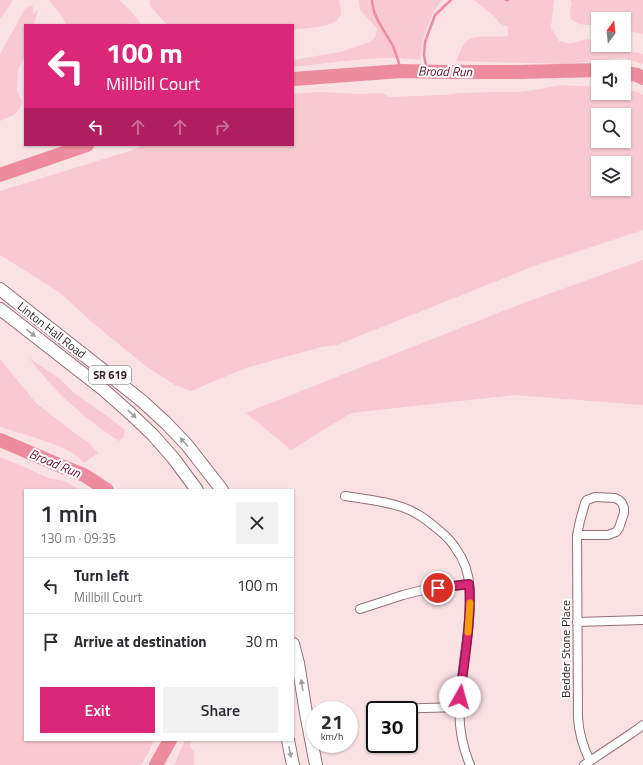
<!DOCTYPE html>
<html lang="en">
<head>
<meta charset="utf-8">
<style>
	:root { --surface:#fff; --page:#f2f2f3; --text:#2b2b33; --muted:#7c7c81; --line:#e1e1e2; --accent:#db2777 }
	body { margin:0; font-family:"Titillium Web",sans-serif; background:var(--page); color:var(--text); height:100vh; display:flex; flex-direction:column; font-size:15px; white-space:nowrap }
	* { box-sizing:border-box; margin:0 }
	p { font-size:13px; color:var(--muted) }
	.icon { flex:none; width:22px; height:22px; fill:none; stroke:currentColor; stroke-width:2; stroke-linecap:round; stroke-linejoin:round }
	.map { position:relative; flex:1; overflow:hidden }
	.side { position:absolute; left:24px; top:489px; width:270px; height:252px; display:flex; flex-direction:column; background:var(--surface); border-radius:0px; box-shadow:0 1px 3px #0004 }
	.side>* { flex:none }
	.hud { position:absolute; left:24px; top:24px; width:270px; height:122px; border-radius:0px; box-shadow:0 1px 3px #0004; background:#db2777; color:#fff; overflow:hidden }
	.needle { width:26px; rotate:15deg }
	.controls { position:absolute; left:591px; top:12px; display:grid; gap:8px }
	.controls a { display:grid; place-items:center; width:40px; height:40px; border-radius:0px; background:var(--surface); box-shadow:0 1px 3px #0004; font-size:20px }
	.speed { position:absolute; left:306px; top:701px; display:flex; gap:8px; font-size:20px; font-weight:700; text-align:center }
	.speed>* { display:grid; place-content:center; width:52px; height:52px; border-radius:50%; background:var(--surface); box-shadow:0 1px 3px #0004; line-height:1 }
	.speed small { font-size:10px; font-weight:400 }
	.speed .limit { border:2px solid #111; border-radius:6px; background:#fff; color:#111 }
	.pin { position:absolute; display:grid; place-items:center; width:34px; height:34px; color:#fff; margin:-17px; border:2px solid #fff; border-radius:50%; box-shadow:0 1px 4px #0007 }
	.me { position:absolute; width:44px; margin:-22px; rotate:7deg; stroke-linejoin:round; filter:drop-shadow(0 0 3px #0008) }
	.turn { display:flex; align-items:center; gap:14px; height:84px; padding:0 16px; font-size:18px }
	.turn .icon { width:52px; height:52px; stroke-width:2.5 }
	.turn b { display:block; font-size:28px; line-height:34px }
	.lanes { display:flex; align-items:center; height:38px; padding:0 16px; background:#0003; justify-content:center; gap:20px; direction:ltr }
	.lanes .off { opacity:.35 }
	.round { display:grid; place-items:center; flex:none; width:42px; height:42px; border-radius:0px; background:var(--page) }
	.summary { display:flex; align-items:center; justify-content:space-between; height:68px; padding:0 16px }
	h1 { font-size:24px; font-weight:600; line-height:30px }
	.primary-button { display:flex; gap:8px; margin-top:auto; padding:8px 16px }
	.primary-button a { flex:1; height:46px; border-radius:0px; background:var(--accent); color:#fff; font-size:16px; font-weight:600; line-height:46px; text-align:center }
	.primary-button a+a { background:var(--page); color:var(--text) }
	ul { padding:0; list-style:none }
	li { display:flex; align-items:center; gap:12px; height:56px; padding:0 16px; border-top:1px solid var(--line) }
	li div { flex:1 }
	li b { display:block; font-size:15px }
	li em { font-style:normal }
	.map>svg:first-child { display:block }
	.green { fill:#f8c9d0; fill-rule:evenodd }
	.lines { fill:none; stroke-linecap:round; stroke-linejoin:round }
	.stream { stroke:#ed8c9e; stroke-width:2.5 }
	.river { stroke:#ed8c9e; stroke-width:14 }
	.street-casing { stroke:#947075; stroke-width:10 }
	.primary-casing { stroke:#947075; stroke-width:14 }
	.street { stroke:#fff; stroke-width:8 }
	.primary { stroke:#fff; stroke-width:12 }
	.oneway { fill:#a39c9d }
	.route-casing { stroke:#8e194d; stroke-width:10 }
	.route { stroke:#db2777; stroke-width:7 }
	.slow { stroke:#f59e0b; stroke-width:7 }
	.labels { text-anchor:middle; dominant-baseline:central; stroke-width:4; stroke-linejoin:round; paint-order:stroke }
	.shield { fill:#fff; stroke:#706667; stroke-width:1 }
	.shield-label { font-size:11px; font-weight:bold; fill:#332426 }
	.street-label { font-size:12px; fill:#332426; stroke:#fff }
	.water-label { font-size:13px; font-style:italic; fill:#640d29; stroke:#fff }
</style>
</head>
<body>
<div class="map">
<svg width="643" height="765" viewBox="0 0 643 765">
	<rect width="100%" height="100%" fill="#f9e1e4"/>
	<!-- green -->
	<path class="green" d="M 0,0 L 13,0 L 0,19 Z
		M 49,0 L 119,0 L 128,8 L 142,25 L 66,25 L 63,18 Z
		M 150,0 L 339,0 C 340,5 342,12 340,16 C 336,28 304,28 293,30 L 293,25 L 167,25 L 150,6 Z
		M 359,0 L 442,0 C 428,16 422,39 420,60 C 380,54 334,63 293,67 L 293,60 L 340,52 L 370,42 L 375,38 L 377,28 L 360,10 Z
		M 474,0 L 554,0 L 551,28 L 559,41 L 570,44 L 587,39 L 598,42 L 598,45 L 608,45 L 625,50 L 643,54 L 643,64 L 623,58 L 564,64 L 456,61 C 459,55 461,48 465,43 C 471,33 496,38 508,36 L 508,27 L 499,23 L 495,17 Z
		M 571,0 L 643,0 L 643,34 L 624,30 L 624,19 L 598,19 L 598,26 L 579,24 L 571,19 L 570,10 L 572,4 Z
		M 30,5 L 33,7 L 33,14 L 38,9 L 34,25 L 25,25 L 25,48 L 23,60 L 18,69 L 17,91 L 22,101 C 18,116 13,115 0,121 L 0,54 L 25,9 Z
		M 561,85 L 598,87 L 598,93 L 624,93 L 624,89 L 638,92 L 643,95 L 643,230 L 537,265 L 337,345 L 321,347 L 246,368 L 191,391 L 175,385 L 143,364 L 93,323 L 59,292 L 0,255 L 0,191 L 133,150 L 143,145 L 293,145 L 293,94 L 319,92 L 362,94 L 382,93 L 389,97 L 445,95 L 460,93 L 498,92 L 520,92 L 534,90 ZM 598,115 L 624,115 L 624,141 L 598,141 ZM 598,163 L 624,163 L 624,189 L 598,189 Z
		M 643,260 L 643,405 L 515,395 L 351,413 L 291,450 L 246,413 L 518,305 Z
		M 29,358 L 60,379 L 73,392 L 111,419 L 125,430 L 123,438 L 119,441 C 98,427 77,411 60,394 C 49,383 39,370 29,358 Z
		M 0,359 L 36,403 L 76,434 L 88,442 L 98,453 L 84,463 C 71,445 21,434 0,427 Z
		M 0,457 L 25,467 L 48,478 L 64,481 L 80,490 L 25,490 L 25,740 L 154,740 L 149,751 L 141,765 L 0,765 Z
		M 185,740 L 191,740 L 190,746 L 194,752 L 194,765 L 174,765 Z"/>
	<g class="lines">
		<!-- stream -->
		<path class="stream" d="M 372,0 C 373,18 385,31 393,46 C 396,54 399,62 401,71
			M 506,0 L 508,0
			M 427,72 L 424,55 L 425,42 L 435,15 L 451,0"/>
		<!-- river -->
		<path class="river" d="M 624,73 L 637,75 L 643,78
			M 293,79 L 401,71 L 444,72 L 519,72 L 598,70
			M 0,175 L 87,145
			M 0,440 L 61,466 L 84,475 L 107,490
			M 156,765 L 170,740"/>
		<!-- street casing -->
		<g class="street-casing">
			<path id="street" d="M 345,496 C 364,499 384,501 402,507 C 417,512 428,521 440,531 C 446,536 452,542 456,549 C 476,575 470,610 467,640 C 464,659 462,678 460,697 C 458,720 461,744 470,765
				M 577,535 L 608,535 L 616,532 L 619,528 L 624,513 L 624,508 L 622,503 L 619,500 L 615,498 L 595,497 L 587,500 L 585,503 L 580,521 L 577,535 L 578,718 C 579,734 583,747 590,761
				M 360,609 L 403,595 L 423,590 L 469,584
				M 577,622 L 643,620
				M 387,710 L 390,709 L 460,707
				M 584,765 L 632,733 L 643,725"/>
		</g>
		<!-- primary casing -->
		<g class="primary-casing">
			<path id="primary" d="M 0,289 L 113,378 L 142,401 L 166,423 L 187,445 L 222,490
				M 0,309 L 104,390 L 131,414 L 153,435 L 174,459 L 197,490
				M 293,644 L 298,663 L 306,713 L 316,765
				M 288,740 L 293,765"/>
		</g>
		<!-- street -->
		<use href="#street" class="street"/>
		<!-- primary -->
		<use href="#primary" class="primary"/>
	</g>
	<!-- one-way arrows -->
	<defs><path id="oneway-solid" d="M-6-.8H1V-3.2L6.5 0L1 3.2V.8H-6Z"/></defs>
	<g class="oneway">
		<use href="#oneway-solid" transform="translate(31 333) rotate(38)"/>
		<use href="#oneway-solid" transform="translate(132 414) rotate(43)"/>
		<use href="#oneway-solid" transform="translate(184 442) rotate(-132)"/>
		<use href="#oneway-solid" transform="translate(302 685) rotate(-99)"/>
		<use href="#oneway-solid" transform="translate(290 752) rotate(78)"/>
	</g>
	<g class="lines">
		<!-- route casing -->
		<g class="route-casing">
			<path id="route" d="M 438,588 L 469,584 C 472,620 464,661 460,697"/>
		</g>
		<!-- route -->
		<use href="#route" class="route"/>
		<!-- slow -->
		<path class="slow" d="M 468,632 L 470,603"/>
	</g>
	<g class="labels">
		<!-- shield labels -->
		<rect class="shield" x="89" y="366" width="42" height="18" rx="3"/>
		<g class="shield-label">
			<text x="110" y="375">SR 619</text>
		</g>
		<!-- street labels -->
		<g class="street-label">
			<text transform="translate(52 330) rotate(38)">Linton Hall Road</text>
			<text transform="translate(565 649) rotate(-90)">Bedder Stone Place</text>
		</g>
		<!-- water labels -->
		<g class="water-label">
			<text transform="translate(445 71) rotate(1)">Broad Run</text>
			<text transform="translate(55 463) rotate(23)">Broad Run</text>
		</g>
	</g>
</svg>
<div class="controls">
<a><svg class="needle" viewBox="-14 -14 28 28"><path d="M0-13l5 13h-10z" fill="#e53935"/><path d="M0 13l5-13h-10z" fill="#7c7c81"/></svg></a>
<a><svg class="icon" aria-label="sound" viewBox="0 0 24 24"><path d="M4 9h4l5-4v14l-5-4H4zM17 9q2 3 0 6"/></svg></a>
<a><svg class="icon" aria-label="search" viewBox="0 0 24 24"><circle cx="10" cy="10" r="6"/><path d="M15 15l6 6"/></svg></a>
<a><svg class="icon" aria-label="layers" viewBox="0 0 24 24"><path d="M12 4l9 5-9 5-9-5zM3 14l9 5 9-5"/></svg></a>
</div>
<div class="speed"><div>21<small>km/h</small></div><div class="limit">30</div></div>
<div class="pin" style="left:438px;top:588px;background:#d93025"><svg class="icon" aria-label="arrive" viewBox="0 0 24 24"><path d="M6 21V4h12l-3 4 3 4H6"/></svg></div>
<svg class="me" style="left:460px;top:697px" viewBox="-20 -20 40 40"><circle r="19" fill="#fff"/><path d="M0-13L10 11 0 6-10 11z" fill="#db2777"/></svg>
<div class="hud">
<div class="turn"><svg class="icon" aria-label="left" viewBox="0 0 24 24"><path d="M17 20v-9H6M10 6l-5 5 5 5"/></svg><div><b>100 m</b>Millbill Court</div></div>
<div class="lanes"><svg class="icon" aria-label="left" viewBox="0 0 24 24"><path d="M17 20v-9H6M10 6l-5 5 5 5"/></svg><svg class="icon off" aria-label="ahead" viewBox="0 0 24 24"><path d="M12 20V5M6 11l6-6 6 6"/></svg><svg class="icon off" aria-label="ahead" viewBox="0 0 24 24"><path d="M12 20V5M6 11l6-6 6 6"/></svg><svg class="icon off" aria-label="right" viewBox="0 0 24 24"><path d="M7 20v-9h11M14 6l5 5-5 5"/></svg></div>
</div>
<section class="side">
<div class="summary"><div><h1>1 min</h1><p>130 m · 09:35</p></div><a class="round"><svg class="icon" aria-label="close" viewBox="0 0 24 24"><path d="M6 6l12 12M18 6L6 18"/></svg></a></div>
<ul>
<li><svg class="icon" aria-label="left" viewBox="0 0 24 24"><path d="M17 20v-9H6M10 6l-5 5 5 5"/></svg><div><b>Turn left</b><p>Millbill Court</p></div><em>100 m</em></li>
<li><svg class="icon" aria-label="arrive" viewBox="0 0 24 24"><path d="M6 21V4h12l-3 4 3 4H6"/></svg><div><b>Arrive at destination</b></div><em>30 m</em></li>
</ul>
<div class="primary-button"><a>Exit</a><a>Share</a></div>
</section>
</div>
</body>
</html>
